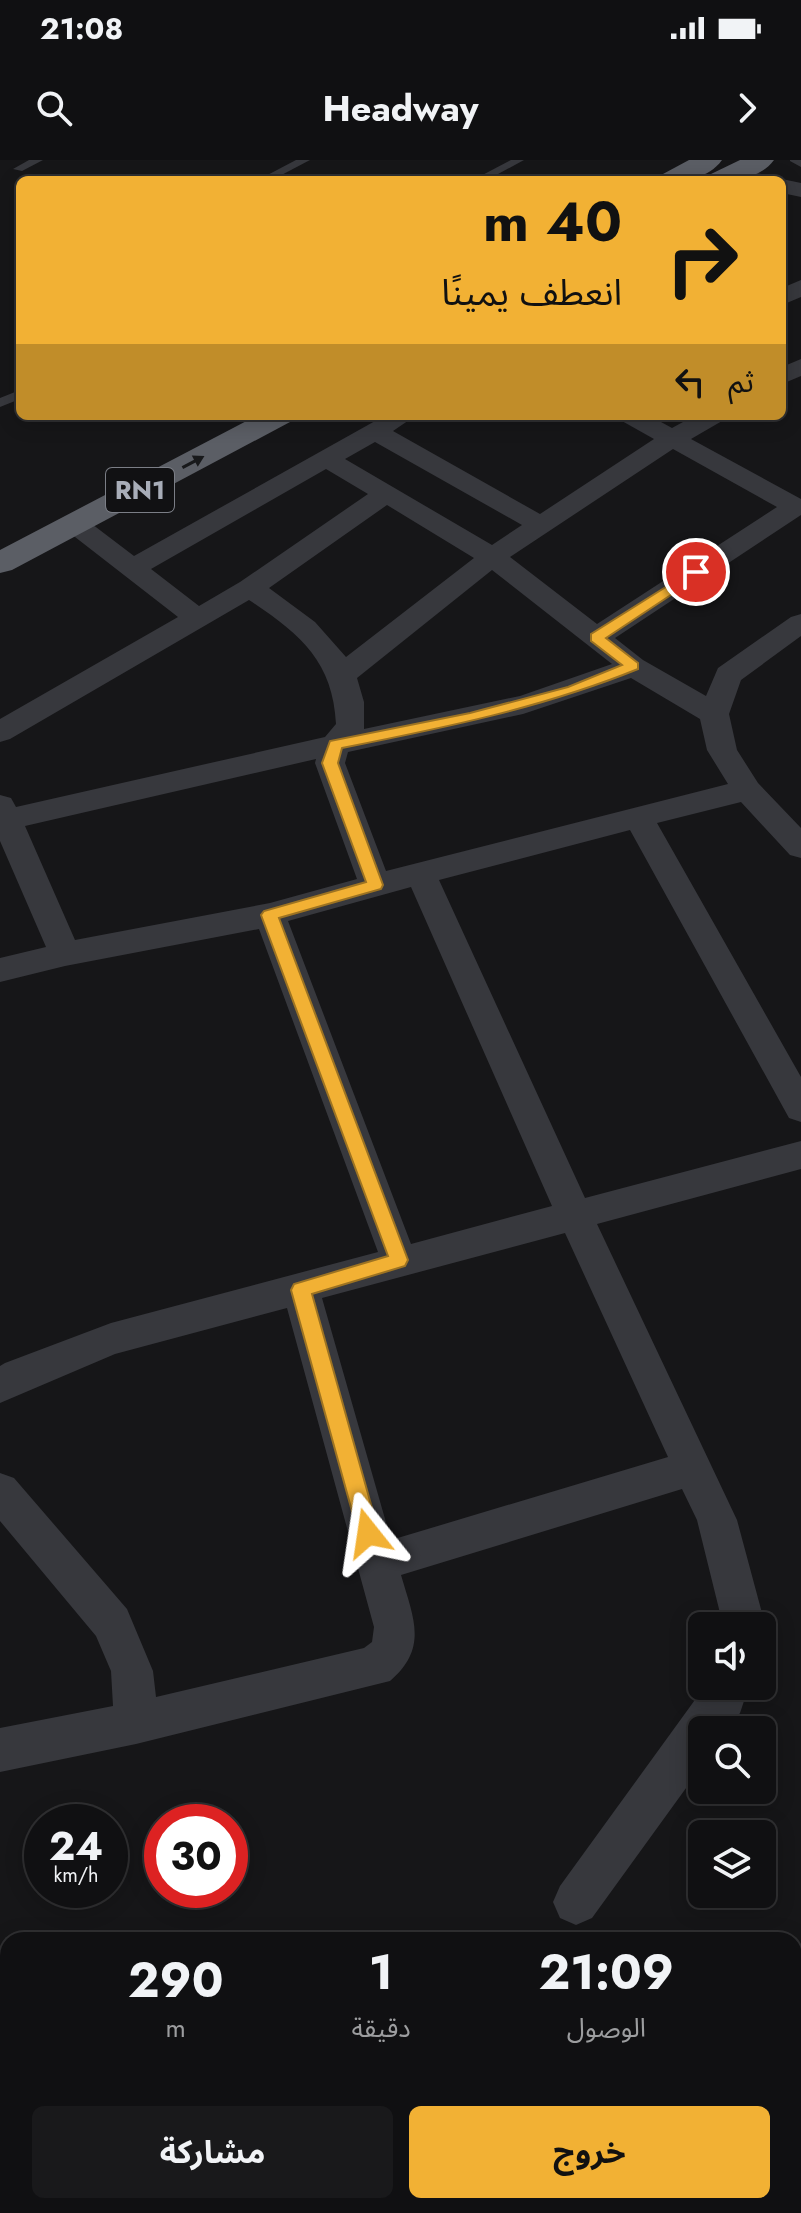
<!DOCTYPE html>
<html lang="ar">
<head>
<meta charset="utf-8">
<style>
	:root { --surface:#101012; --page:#19191b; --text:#f1f3f6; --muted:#9c9d9f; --line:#303032; --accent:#f2b134 }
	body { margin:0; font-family:Jost,"Noto Sans Arabic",sans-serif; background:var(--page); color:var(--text); direction:rtl; height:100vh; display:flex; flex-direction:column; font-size:30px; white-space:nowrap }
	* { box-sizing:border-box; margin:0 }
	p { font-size:26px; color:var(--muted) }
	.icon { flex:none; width:44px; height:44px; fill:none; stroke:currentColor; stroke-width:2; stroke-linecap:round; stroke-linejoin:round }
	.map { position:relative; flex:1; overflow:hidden; direction:ltr }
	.sheet { position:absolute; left:0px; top:1772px; width:802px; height:282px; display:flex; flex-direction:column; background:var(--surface); border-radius:24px 24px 0 0; box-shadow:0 4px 20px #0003,0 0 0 2px var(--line); direction:rtl }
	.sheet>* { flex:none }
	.guide { position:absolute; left:16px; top:16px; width:770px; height:244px; border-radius:12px; box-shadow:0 4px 20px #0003,0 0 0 2px var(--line); direction:rtl; background:#f2b134; color:#111; overflow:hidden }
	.fabs { position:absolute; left:688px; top:1452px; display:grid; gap:16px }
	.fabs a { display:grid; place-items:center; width:88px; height:88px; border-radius:12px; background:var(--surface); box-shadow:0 4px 20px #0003,0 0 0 2px var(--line); font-size:40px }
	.speed { position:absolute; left:24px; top:1644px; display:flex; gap:16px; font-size:40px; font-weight:700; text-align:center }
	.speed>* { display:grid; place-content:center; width:104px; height:104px; border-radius:50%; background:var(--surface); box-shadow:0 4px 20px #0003,0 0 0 2px var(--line); line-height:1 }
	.speed small { font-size:20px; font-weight:400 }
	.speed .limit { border:12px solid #d22; background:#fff; color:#111 }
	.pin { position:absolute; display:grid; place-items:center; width:68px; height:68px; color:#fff; margin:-34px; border:4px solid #fff; border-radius:50%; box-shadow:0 2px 8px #0007 }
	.me { position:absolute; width:88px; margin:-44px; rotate:345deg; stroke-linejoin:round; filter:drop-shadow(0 0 6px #0008) }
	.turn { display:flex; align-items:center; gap:28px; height:168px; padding:0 32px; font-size:36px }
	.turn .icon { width:104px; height:104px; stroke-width:2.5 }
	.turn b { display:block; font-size:56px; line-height:68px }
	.then { display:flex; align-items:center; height:76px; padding:0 32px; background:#0003; gap:16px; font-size:30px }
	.eta { display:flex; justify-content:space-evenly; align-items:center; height:136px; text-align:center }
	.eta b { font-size:48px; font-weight:700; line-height:56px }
	.button { display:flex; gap:16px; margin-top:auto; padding:16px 32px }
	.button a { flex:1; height:92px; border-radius:12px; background:var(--accent); color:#111; font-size:32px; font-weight:700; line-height:92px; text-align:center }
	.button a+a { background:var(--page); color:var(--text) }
	.status { display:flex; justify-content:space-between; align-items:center; height:56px; padding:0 40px; background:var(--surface); direction:ltr }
	.status svg { height:22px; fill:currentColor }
	header { display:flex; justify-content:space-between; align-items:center; height:104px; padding:0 32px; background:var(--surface); font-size:36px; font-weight:700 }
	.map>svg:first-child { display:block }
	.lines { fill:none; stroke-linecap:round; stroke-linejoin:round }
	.service { fill:#37383d; fill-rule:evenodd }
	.minor { fill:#37383d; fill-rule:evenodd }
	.trunk { fill:#5b5e65; fill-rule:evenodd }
	.oneway { fill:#18191b }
	.route { fill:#f2b134; stroke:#9d7322; stroke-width:2 }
	.labels { text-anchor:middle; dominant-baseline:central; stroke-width:8; stroke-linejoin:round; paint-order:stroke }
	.shield { fill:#111113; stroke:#7b7e86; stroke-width:2 }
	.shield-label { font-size:26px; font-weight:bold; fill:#a8adb8 }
</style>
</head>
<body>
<div class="status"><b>21:08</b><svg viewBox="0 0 49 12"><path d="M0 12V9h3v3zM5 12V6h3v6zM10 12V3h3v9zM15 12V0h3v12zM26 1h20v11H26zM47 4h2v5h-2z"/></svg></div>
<header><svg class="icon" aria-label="forward" viewBox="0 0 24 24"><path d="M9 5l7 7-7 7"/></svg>Headway<svg class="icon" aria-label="search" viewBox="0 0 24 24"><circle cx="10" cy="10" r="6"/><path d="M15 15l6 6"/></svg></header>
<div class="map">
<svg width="801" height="2053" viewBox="0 0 801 2053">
	<rect width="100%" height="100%" fill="#161618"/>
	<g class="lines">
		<!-- service -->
		<path class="service" d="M 29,0 L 43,0 L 22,11 L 13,9 Z
			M 296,0 L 310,0 L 272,20 L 258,20 Z
			M 511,0 L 524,0 L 487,20 L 473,20 Z
			M 20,230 L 20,239 L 0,247 L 0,238 Z"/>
		<!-- minor -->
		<path class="minor" d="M 801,0 L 801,7 L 790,1 L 790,0 Z
			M 731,8 L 767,15 L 770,20 L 723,19 L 720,14 L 723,9 Z
			M 782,19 L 801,23 L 801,37 L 782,33 Z
			M 801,120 L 801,137 L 782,145 L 782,128 Z
			M 801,199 L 801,216 L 782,224 L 782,207 Z
			M 384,256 L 415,256 L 393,271 L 540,354 L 654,279 L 622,261 L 618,256 L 650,256 L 672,268 L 694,256 L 726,256 L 722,261 L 691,279 L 801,339 L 801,355 L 615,478 L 643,500 L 706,536 L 718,508 L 791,457 L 801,454 L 801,476 L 741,520 L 729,554 L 737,590 L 758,623 L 801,668 L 801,698 L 790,695 L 741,642 L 657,663 L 801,917 L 801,962 L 789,958 L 630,670 L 439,720 L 585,1038 L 801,981 L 801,1009 L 597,1064 L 737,1360 L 762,1453 L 759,1466 L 717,1466 L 720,1453 L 697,1360 L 682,1329 L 401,1415 C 413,1457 429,1488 390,1521 L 136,1584 L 0,1612 L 0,1568 L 113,1546 L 111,1511 L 96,1476 L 0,1361 L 0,1313 L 14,1318 L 127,1449 L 153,1511 L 156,1537 L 364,1488 L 372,1482 L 374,1467 L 287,1148 L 115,1194 L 0,1243 L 0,1206 L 5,1203 L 111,1163 L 378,1092 L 259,769 L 65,806 L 0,822 L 0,798 L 46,787 L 0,681 L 0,635 L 11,638 L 16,647 L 325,577 L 336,564 C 333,501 299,473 249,440 L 10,579 L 0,582 L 0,559 L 178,457 L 66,370 L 62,364 L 66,358 L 84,358 L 134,396 ZM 375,282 L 522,365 L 492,385 L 345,299 ZM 673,289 L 777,347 L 597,464 L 510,397 ZM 326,309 L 368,334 L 240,422 L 199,446 L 151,409 ZM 387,345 L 474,398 L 346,497 L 315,462 L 269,428 ZM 492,410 L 612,504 L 520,536 L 364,569 L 364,542 L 357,518 ZM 631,518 L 700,559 L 707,590 L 728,624 L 386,711 L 345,603 L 348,592 L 523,554 ZM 316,599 L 315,603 L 357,719 L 270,743 L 75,780 L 25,666 ZM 411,727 L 552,1046 L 411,1084 L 288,761 ZM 565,1073 L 668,1297 L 391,1380 L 322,1138 Z
			M 705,1526 L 749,1526 L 740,1553 L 728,1570 L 702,1570 L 702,1606 L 592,1758 L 576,1765 L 560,1758 L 553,1742 L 560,1726 Z"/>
		<!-- trunk -->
		<path class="trunk" d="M 689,0 L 722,0 C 707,21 681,20 659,20 L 663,14 Z
			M 740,0 L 774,0 C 759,21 729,20 707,20 L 711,14 Z
			M 256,256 L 294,256 L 290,262 L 12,410 L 0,413 L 0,390 Z"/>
	</g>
	<!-- one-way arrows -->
	<defs><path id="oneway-solid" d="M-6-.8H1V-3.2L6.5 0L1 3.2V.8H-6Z" transform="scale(2)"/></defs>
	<use class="oneway" href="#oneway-solid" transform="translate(193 302) rotate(-28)"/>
	<!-- route -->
	<path class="route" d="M 696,408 L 701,409 L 701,415 L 606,478 L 638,503 L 638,509 C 542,548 443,568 342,588 L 338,603 L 383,725 L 381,729 L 279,758 L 408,1100 L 405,1106 L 312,1134 L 379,1373 L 376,1379 L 368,1382 L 361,1379 L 358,1373 L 291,1130 L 294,1124 L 388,1096 L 261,755 L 264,751 L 366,722 L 322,603 L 330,581 L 470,553 L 568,527 L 622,505 L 591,481 L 591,474 Z"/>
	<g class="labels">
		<!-- shield labels -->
		<rect class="shield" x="106" y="308" width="68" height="44" rx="6"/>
		<g class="shield-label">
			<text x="140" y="330">RN1</text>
		</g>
	</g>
</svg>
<div class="fabs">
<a><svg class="icon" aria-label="sound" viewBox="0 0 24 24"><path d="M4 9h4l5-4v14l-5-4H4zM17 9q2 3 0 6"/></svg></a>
<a><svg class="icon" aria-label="search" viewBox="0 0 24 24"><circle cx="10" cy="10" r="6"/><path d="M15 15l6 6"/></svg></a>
<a><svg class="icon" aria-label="layers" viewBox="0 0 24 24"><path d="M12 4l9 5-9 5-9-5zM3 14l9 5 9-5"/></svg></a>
</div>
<div class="speed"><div>24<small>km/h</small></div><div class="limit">30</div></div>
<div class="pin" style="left:696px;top:412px;background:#d93025"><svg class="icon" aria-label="arrive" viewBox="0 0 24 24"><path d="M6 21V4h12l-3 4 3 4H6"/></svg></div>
<svg class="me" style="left:368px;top:1373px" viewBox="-20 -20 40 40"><path d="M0-17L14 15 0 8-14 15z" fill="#f2b134" stroke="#fff" stroke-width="4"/></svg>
<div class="guide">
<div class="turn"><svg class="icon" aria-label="right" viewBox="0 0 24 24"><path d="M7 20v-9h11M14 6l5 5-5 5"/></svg><div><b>40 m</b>انعطف يمينًا</div></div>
<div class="then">ثم<svg class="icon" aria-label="left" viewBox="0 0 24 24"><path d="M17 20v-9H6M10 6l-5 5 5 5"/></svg></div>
</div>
<section class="sheet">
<div class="eta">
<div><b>21:09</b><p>الوصول</p></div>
<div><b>1</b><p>دقيقة</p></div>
<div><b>290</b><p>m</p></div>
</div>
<div class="button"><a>خروج</a><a>مشاركة</a></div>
</section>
</div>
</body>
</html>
